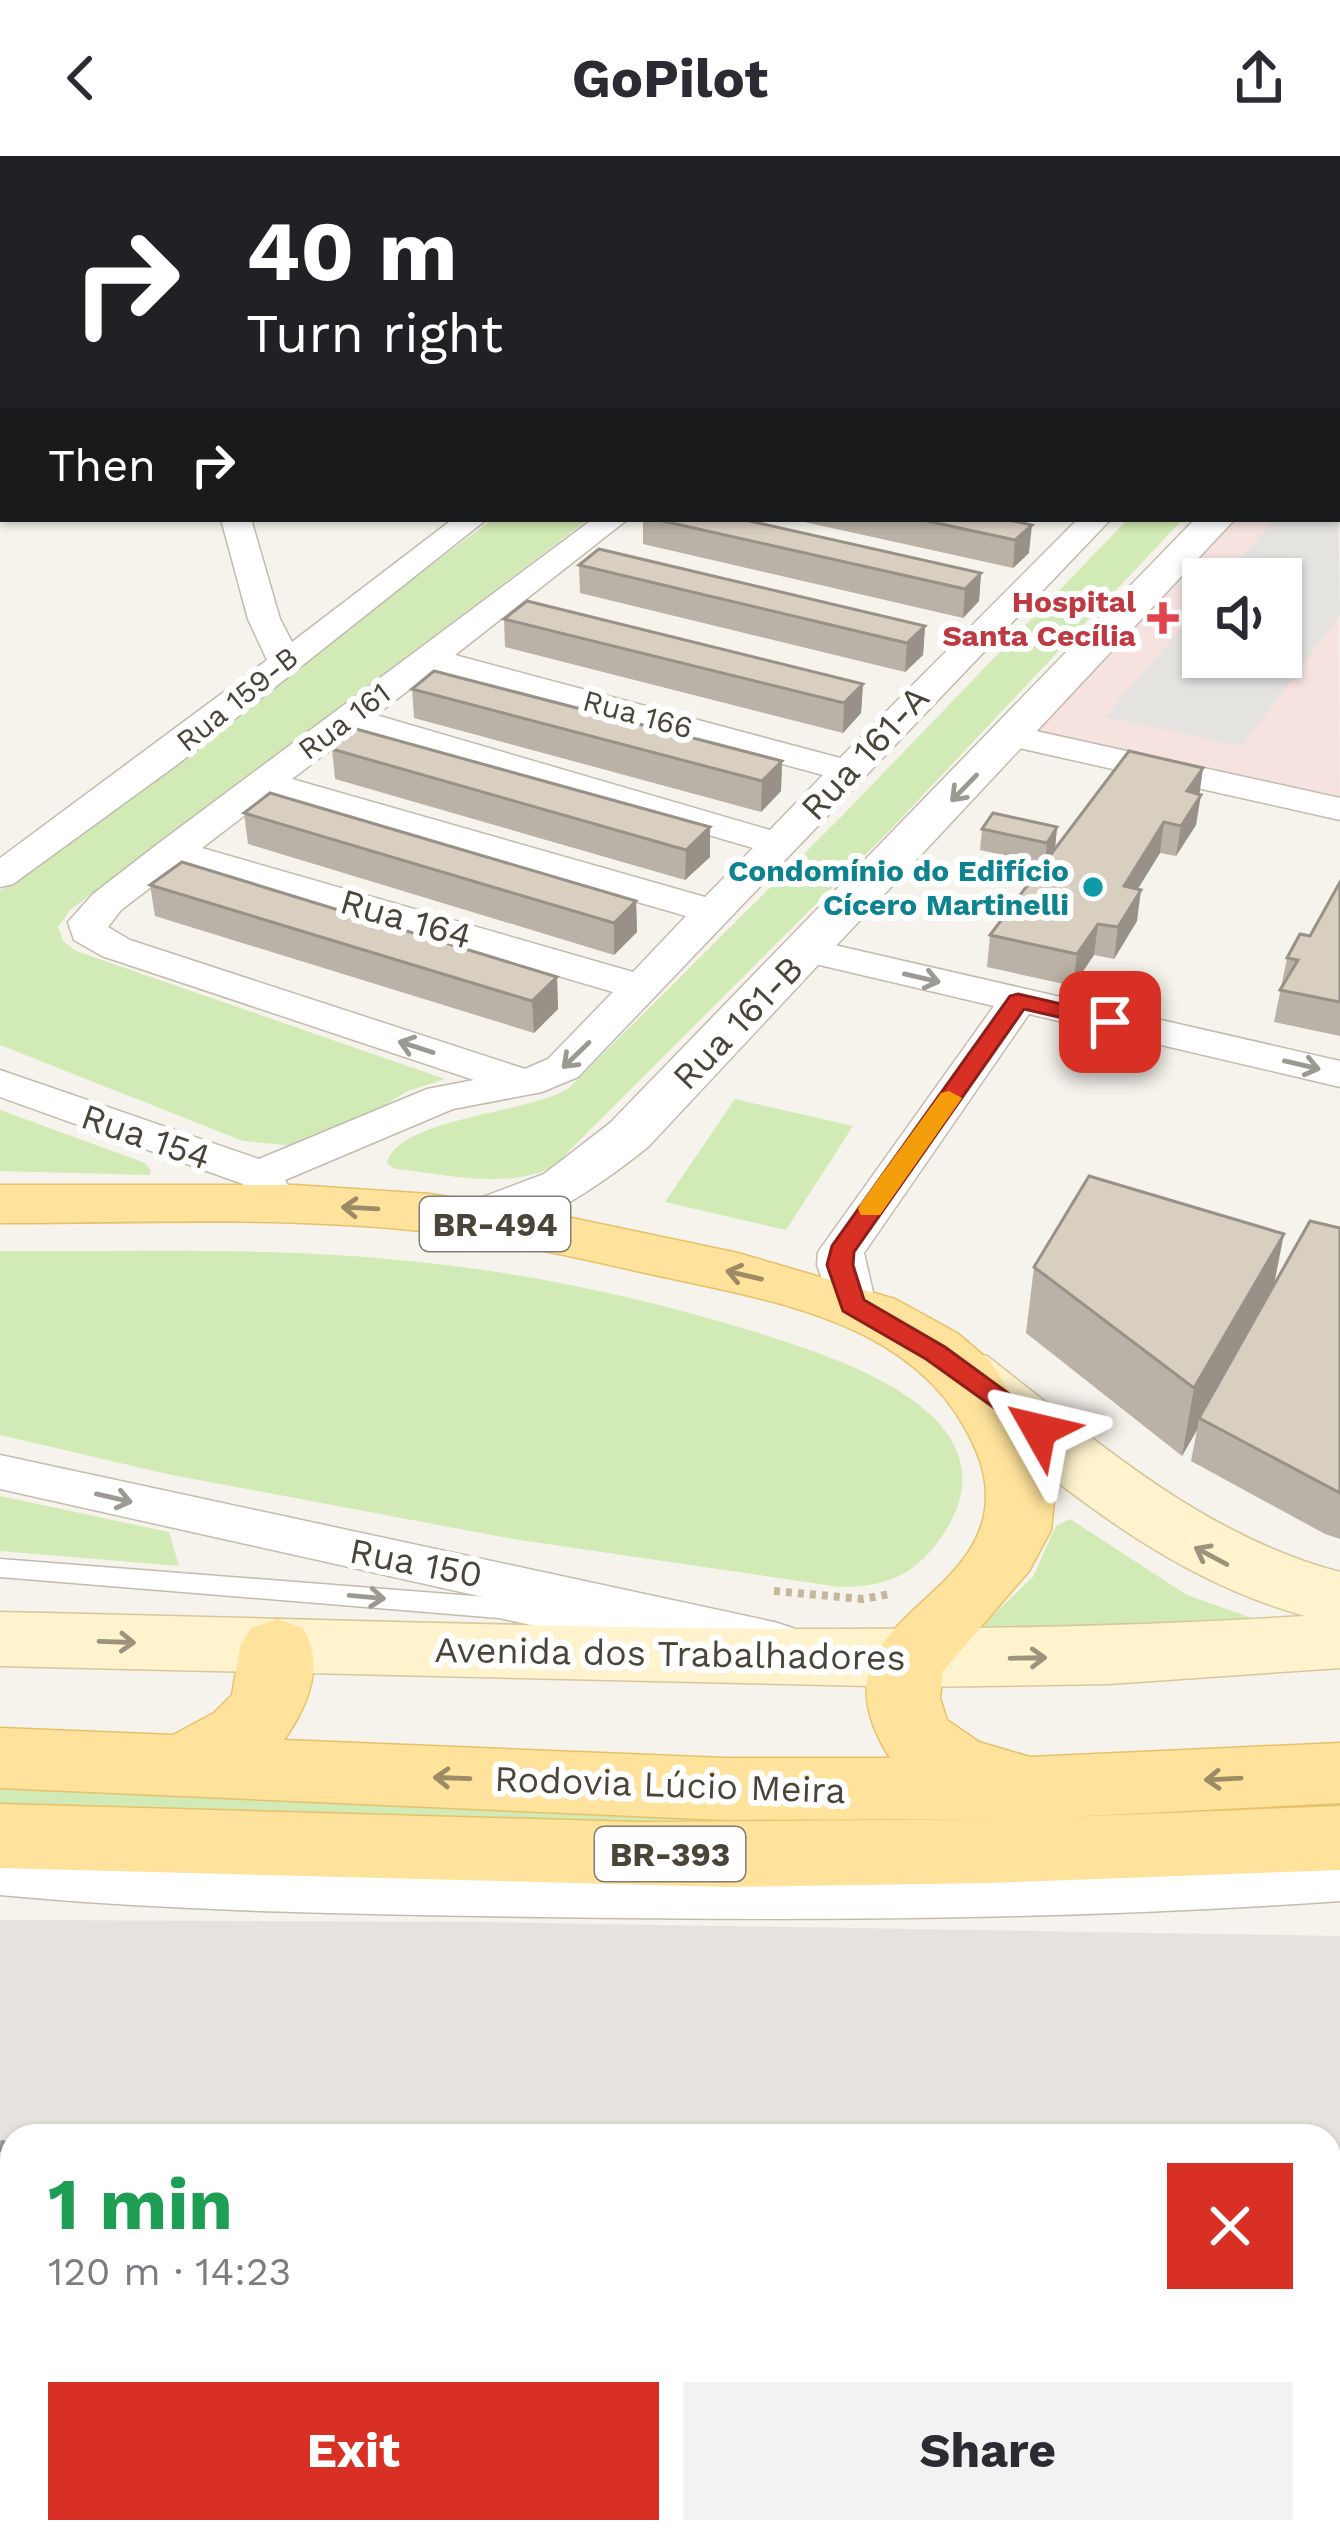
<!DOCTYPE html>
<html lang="en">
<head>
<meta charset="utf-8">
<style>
	:root { --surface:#fff; --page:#f2f2f3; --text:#2b2b33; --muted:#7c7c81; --accent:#d93025 }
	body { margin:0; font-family:"Work Sans",sans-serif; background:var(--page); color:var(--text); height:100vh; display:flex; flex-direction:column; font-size:45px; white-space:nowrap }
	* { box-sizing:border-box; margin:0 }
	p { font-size:39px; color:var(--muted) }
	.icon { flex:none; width:66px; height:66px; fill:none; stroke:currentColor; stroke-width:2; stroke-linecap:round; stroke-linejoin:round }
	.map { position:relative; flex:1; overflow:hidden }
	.drawer { position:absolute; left:0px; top:1968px; width:1341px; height:420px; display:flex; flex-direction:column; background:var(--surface); border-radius:36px 36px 0 0; box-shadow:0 3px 9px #0004 }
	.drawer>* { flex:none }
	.banner { position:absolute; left:0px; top:0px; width:1341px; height:366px; box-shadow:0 3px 9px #0004; background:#202124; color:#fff; overflow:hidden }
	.buttons { position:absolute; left:1182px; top:402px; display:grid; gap:24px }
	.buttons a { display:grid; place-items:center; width:120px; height:120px; border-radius:0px; background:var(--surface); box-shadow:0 3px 9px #0004; font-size:60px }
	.pin { position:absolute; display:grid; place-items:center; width:102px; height:102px; color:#fff; margin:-51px; border-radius:24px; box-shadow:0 6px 18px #0006 }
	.me { position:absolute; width:132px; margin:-66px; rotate:307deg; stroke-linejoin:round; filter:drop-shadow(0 0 9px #0008) }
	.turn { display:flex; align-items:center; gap:42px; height:252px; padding:0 48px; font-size:54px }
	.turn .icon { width:156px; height:156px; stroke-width:2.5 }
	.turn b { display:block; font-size:84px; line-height:102px }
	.then { display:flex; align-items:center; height:114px; padding:0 48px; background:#0003; gap:24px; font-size:45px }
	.round { display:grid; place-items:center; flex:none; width:126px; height:126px; border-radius:0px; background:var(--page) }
	.headline { display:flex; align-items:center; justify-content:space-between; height:204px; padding:0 48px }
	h1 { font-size:72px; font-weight:700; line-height:90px; color:#1e9e55 }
	.primary-button { display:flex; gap:24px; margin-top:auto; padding:24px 48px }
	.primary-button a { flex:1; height:138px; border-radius:0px; background:var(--accent); color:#fff; font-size:48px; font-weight:700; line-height:138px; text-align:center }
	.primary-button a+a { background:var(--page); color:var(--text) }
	header { display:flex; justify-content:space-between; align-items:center; height:156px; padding:0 48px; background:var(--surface); font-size:54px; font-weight:700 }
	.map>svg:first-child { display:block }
	.industrial { fill:#e6e2dd; fill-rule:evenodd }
	.medical { fill:#f6e3e0; fill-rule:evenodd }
	.green { fill:#d2eab5 }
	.parking { fill:#e5e3e0 }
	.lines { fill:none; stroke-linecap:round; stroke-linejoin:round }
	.service-casing { stroke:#c2bbae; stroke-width:3 }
	.minor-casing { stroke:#c2bbae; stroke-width:3 }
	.tertiary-casing { stroke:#c2bbae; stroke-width:3 }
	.secondary-casing { stroke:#d6c79b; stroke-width:3 }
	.primary-casing { stroke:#e6c16a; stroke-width:3 }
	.path { stroke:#c4b79f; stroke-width:8; stroke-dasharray:6 6; stroke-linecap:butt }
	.service { fill:#fff; fill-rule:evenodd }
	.minor { fill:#fff; fill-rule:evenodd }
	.tertiary { fill:#fff; fill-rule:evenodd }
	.secondary { fill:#fff3cd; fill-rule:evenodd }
	.primary { fill:#ffe39c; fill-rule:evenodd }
	.rail { stroke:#9a9a9a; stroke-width:12; stroke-dasharray:21 21; stroke-linecap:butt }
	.wall { fill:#bab2a6 }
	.shaded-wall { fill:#979187 }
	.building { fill:#d8cfc1; stroke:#979187; stroke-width:3 }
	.oneway { stroke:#9c9892 }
	.oneway2 { stroke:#9c8c66 }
	.oneway3 { stroke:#9c937c }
	.route { fill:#d93025; stroke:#8d1f18; stroke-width:3 }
	.slow { fill:#f59e0b }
	.health-dot { fill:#e0444e; stroke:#fff; stroke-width:4.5 }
	.culture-dot { fill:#0f9aa8; stroke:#fff; stroke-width:4.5 }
	.labels { text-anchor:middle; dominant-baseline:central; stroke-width:12; stroke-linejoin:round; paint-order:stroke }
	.far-health-label { font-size:30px; font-weight:bold; fill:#be3a42; stroke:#fff; text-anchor:end }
	.far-street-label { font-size:30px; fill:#4b4439; stroke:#fff }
	.far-culture-label { font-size:30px; font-weight:bold; fill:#0d838f; stroke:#fff; text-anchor:end }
	.shield { fill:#fff; stroke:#817c74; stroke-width:3 }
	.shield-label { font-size:33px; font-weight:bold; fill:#4b4439 }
	.street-label { font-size:36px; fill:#4b4439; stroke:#fff }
</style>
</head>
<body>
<header><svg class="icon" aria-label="back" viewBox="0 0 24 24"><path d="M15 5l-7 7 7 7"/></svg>GoPilot<svg class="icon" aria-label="share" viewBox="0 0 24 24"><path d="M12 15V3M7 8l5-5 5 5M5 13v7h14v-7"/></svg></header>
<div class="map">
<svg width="1340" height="2388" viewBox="0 0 1340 2388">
	<rect width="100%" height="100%" fill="#f6f3ec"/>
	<!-- industrial -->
	<path class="industrial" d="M 0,1764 L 479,1766 L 1340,1780 L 1340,2388 L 0,2388 ZM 12,1980 L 1329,1980 L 1329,2376 L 12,2376 Z"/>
	<!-- medical -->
	<path class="medical" d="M 1338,290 L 1340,653 L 1013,581 L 1216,363 L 1338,363 ZM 1203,423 L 1281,423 L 1281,501 L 1203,501 Z"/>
	<!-- green -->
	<path class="green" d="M 493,363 L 589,363 L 70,754 L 58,771 L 63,785 L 76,795 L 445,923 L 408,935 L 328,983 L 305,991 L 243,985 L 0,889 L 0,735 L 169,614 L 298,509 Z
		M 1128,363 L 1183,363 L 891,673 L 553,1011 C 506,1034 446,1018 396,1013 L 387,1008 C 396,961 537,957 570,931 L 840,662 Z
		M 735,943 L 853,970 L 786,1074 L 665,1046 Z
		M 0,954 L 145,1007 L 151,1015 L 149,1019 L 0,1015 Z
		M 0,1095 C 132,1096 268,1091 399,1104 C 520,1115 639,1140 755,1176 C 840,1202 1027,1261 940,1383 C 914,1420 884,1431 840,1431 L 513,1383 L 167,1318 L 0,1279 Z
		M 0,1340 L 169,1376 L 179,1410 L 0,1395 Z
		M 1070,1363 L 1187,1439 L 1263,1466 L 977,1474 L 1033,1421 L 1056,1370 Z
		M 0,1618 L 1340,1634 L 1340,1666 L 935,1682 L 0,1648 Z
		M 1340,2360 L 1340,2388 L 181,2388 L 182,2383 L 1329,2376 L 1329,2361 Z"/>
	<!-- parking -->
	<path class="parking" d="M 1338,341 L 1340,459 L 1242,590 L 1105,561 L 1203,447 L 1203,501 L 1281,501 L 1281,423 L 1223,423 L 1275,363 L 1338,363 Z"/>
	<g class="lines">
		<!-- service casing -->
		<g class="service-casing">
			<path id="service" d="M 0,1403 L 499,1442 L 623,1469 L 633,1472 L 636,1479 L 633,1486 L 623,1489 L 499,1462 L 0,1421 Z"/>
		</g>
		<!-- minor casing -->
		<g class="minor-casing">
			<path id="minor" d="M 90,0 L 114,0 L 89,3 Z
				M 511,0 L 542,0 L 509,3 Z
				M 1261,0 L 1286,0 L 1288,3 L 1263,3 Z
				M 0,44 L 3,44 L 3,58 L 0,58 Z
				M 1338,50 L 1340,50 L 1340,65 L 1338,65 Z
				M 0,121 L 3,121 L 3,137 L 0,137 Z
				M 1338,160 L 1340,160 L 1340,176 L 1338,176 Z
				M 1338,236 L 1340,236 L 1340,253 L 1338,253 Z
				M 0,270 L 3,270 L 3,288 L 0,288 Z
				M 221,363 L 251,363 L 280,463 L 292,486 L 453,363 L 487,363 L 178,608 L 13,728 L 0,731 L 0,702 L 267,504 L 248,463 Z
				M 593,363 L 628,363 L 455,499 L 840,602 L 1078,363 L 1111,363 L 578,921 L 542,936 L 453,953 L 285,1024 L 298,1046 L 292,1056 L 276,1060 L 260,1056 L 243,1028 L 0,941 L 0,914 L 259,1003 L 427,933 L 474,924 L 102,800 L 74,784 L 68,766 L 93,738 L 159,687 ZM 435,514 L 823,619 L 770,674 L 376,559 ZM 355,575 L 753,692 L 705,741 L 292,623 ZM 270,640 L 686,760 L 633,816 L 202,692 ZM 180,709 L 613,836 L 548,903 L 525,913 L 130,784 L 108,771 L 121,754 Z
				M 1013,570 L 1340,642 L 1340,664 L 1001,588 L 995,581 L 1001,574 Z
				M 808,783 L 1340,905 L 1340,931 L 1029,858 L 864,1097 L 876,1149 L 869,1160 L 852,1164 L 835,1160 L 817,1109 L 818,1096 L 994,850 L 794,803 L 788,795 L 794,787 Z
				M 0,1299 L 774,1466 L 793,1472 L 801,1486 L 793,1500 L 774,1506 L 0,1333 Z"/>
		</g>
		<!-- tertiary casing -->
		<g class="tertiary-casing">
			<path id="tertiary" d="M 1338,279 L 1340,279 L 1340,301 L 1338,301 Z
				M 1195,363 L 1235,363 L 648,991 C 603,1027 515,1092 454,1076 L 446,1064 L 454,1052 L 544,1018 L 610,967 Z
				M 0,1681 C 181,1696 362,1698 543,1701 C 809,1705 1074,1704 1340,1685 L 1340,1745 C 1074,1764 809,1765 543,1761 C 362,1758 181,1756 0,1739 Z"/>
		</g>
		<!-- secondary casing -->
		<g class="secondary-casing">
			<path id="secondary" d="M 963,1194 L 987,1200 C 1097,1285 1203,1380 1340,1416 L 1340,1512 L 1109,1528 L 911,1531 L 0,1510 L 0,1456 C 435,1465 870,1487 1305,1460 C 1160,1420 1054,1323 939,1232 L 930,1216 L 939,1200 Z"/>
		</g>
		<!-- primary casing -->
		<g class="primary-casing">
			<path id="primary" d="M 0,1029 L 294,1029 L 430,1038 L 548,1057 L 738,1097 L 895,1143 L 957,1177 L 990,1205 L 1048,1297 L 1056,1325 L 1051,1374 L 1029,1415 L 943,1515 L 940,1542 L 947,1564 L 979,1586 L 1030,1601 L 1340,1587 L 1340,1647 L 1067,1661 L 1340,1650 L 1340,1714 L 989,1727 L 726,1731 L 0,1712 L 0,1648 L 638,1666 L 1004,1663 L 725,1664 L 0,1632 L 0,1572 L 173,1579 L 214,1557 L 232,1539 L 240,1491 L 251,1472 L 277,1463 L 303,1472 C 325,1510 308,1550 284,1584 L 725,1602 L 890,1602 C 803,1466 986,1452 986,1340 C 986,1315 977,1294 965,1272 C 903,1159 755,1142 641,1116 C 558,1097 475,1079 390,1072 C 261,1061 130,1067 0,1067 Z"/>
		</g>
		<!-- path -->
		<path class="path" d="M 774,1435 L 863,1443 L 890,1438"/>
		<!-- service -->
		<use href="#service" class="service"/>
		<!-- minor -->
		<use href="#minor" class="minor"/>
		<!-- tertiary -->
		<use href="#tertiary" class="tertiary"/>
		<!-- secondary -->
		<use href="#secondary" class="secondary"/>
		<!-- primary -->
		<use href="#primary" class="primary"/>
		<!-- rail -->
		<path class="rail" d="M 0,1990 L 12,1991
			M 1329,2029 L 1340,2029
			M 0,2065 L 12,2065
			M 1329,2112 L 1340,2113"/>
	</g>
	<!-- wall -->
	<path class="wall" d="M 643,363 L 741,363 L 981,417 L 979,445 L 963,462 L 643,388 Z
		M 791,363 L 1004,363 L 1029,397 L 1013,412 Z
		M 579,409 L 925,470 L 923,499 L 905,516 L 580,437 Z
		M 504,463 L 863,528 L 861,557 L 843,577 L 505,491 Z
		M 412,533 L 782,605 L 781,635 L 761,656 L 414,562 Z
		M 332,593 L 710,671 L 710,701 L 685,724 L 335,623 Z
		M 1199,638 L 1196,669 L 1176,700 L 1160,697 L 1138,733 L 1137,765 L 1114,803 L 1094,799 L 1073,830 L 987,811 L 990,779 L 1044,708 L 980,694 L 982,673 L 1057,671 L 1055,692 L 1049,702 Z
		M 244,657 L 636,745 L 637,776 L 614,799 L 248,688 Z
		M 1340,726 L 1340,880 L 1274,866 L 1287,802 L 1310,780 Z
		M 150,729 L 557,821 L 558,853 L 534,877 L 155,760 Z
		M 1340,1072 L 1340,1383 L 1325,1378 L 1191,1305 L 1197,1274 L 1182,1300 L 1026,1177 L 1034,1111 L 1274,1130 Z"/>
	<!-- shaded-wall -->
	<path class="shaded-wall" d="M 1032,369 L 1029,397 L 1013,412 L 1015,384 Z
		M 981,417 L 979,445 L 963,462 L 965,433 Z
		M 925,470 L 923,499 L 905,516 L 907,487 Z
		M 863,528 L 861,557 L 843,577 L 844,547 Z
		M 782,605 L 781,635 L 761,656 L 762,625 Z
		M 1203,612 L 1199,642 L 1187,635 Z
		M 1201,639 L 1196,669 L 1176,700 L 1181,670 Z
		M 1164,666 L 1160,697 L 1120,761 L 1124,730 Z
		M 710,671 L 710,701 L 685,724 L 686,694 Z
		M 1057,671 L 1055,692 L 1045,708 L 1047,687 Z
		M 1141,734 L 1137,765 L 1114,803 L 1118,771 Z
		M 636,745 L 637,776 L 614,799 L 614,767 Z
		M 1098,768 L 1094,799 L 1073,830 L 1077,798 Z
		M 557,821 L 558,853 L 534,877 L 532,845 Z
		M 1284,1078 L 1271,1144 L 1199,1262 L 1197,1274 L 1182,1300 L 1194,1232 Z"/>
	<!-- building -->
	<path class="building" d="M 654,363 L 741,363 L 981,417 L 965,433 Z
		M 918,363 L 1004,363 L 1032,369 L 1015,384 Z
		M 599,393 L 925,470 L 907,487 L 579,409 Z
		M 527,445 L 863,528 L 844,547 L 504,463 Z
		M 434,515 L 782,605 L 762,625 L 412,533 Z
		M 356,573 L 710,671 L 686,694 L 332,593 Z
		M 1129,595 L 1203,612 L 1187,635 L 1201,639 L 1181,670 L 1164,666 L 1124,730 L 1141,734 L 1118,771 L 1098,768 L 1077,798 L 990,779 Z
		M 270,637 L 636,745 L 614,767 L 244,657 Z
		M 993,657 L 1057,671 L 1047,687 L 982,673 Z
		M 182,706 L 557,821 L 532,845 L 150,729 Z
		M 1340,726 L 1340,846 L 1280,834 L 1298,804 L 1287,802 L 1300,778 L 1310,780 Z
		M 1089,1020 L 1284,1078 L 1194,1232 L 1034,1111 Z
		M 1310,1065 L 1340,1072 L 1340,1337 L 1199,1262 Z"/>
	<!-- one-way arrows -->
	<defs><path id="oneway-shaft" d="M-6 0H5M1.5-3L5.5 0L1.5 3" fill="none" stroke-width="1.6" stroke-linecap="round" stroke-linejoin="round" transform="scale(3)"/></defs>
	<g class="oneway">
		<use href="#oneway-shaft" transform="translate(964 632) rotate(134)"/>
		<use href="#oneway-shaft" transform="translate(922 822) rotate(13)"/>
		<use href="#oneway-shaft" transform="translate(416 891) rotate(-162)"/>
		<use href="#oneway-shaft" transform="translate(576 899) rotate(136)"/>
		<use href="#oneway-shaft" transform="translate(1302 909) rotate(13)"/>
		<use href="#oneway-shaft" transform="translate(114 1342) rotate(13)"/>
		<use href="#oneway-shaft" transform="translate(367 1441) rotate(5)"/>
	</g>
	<g class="oneway2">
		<use href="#oneway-shaft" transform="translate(360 1052) rotate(-177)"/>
		<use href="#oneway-shaft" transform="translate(744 1119) rotate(-167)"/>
		<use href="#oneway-shaft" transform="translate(452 1622) rotate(-178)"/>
		<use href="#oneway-shaft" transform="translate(1223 1623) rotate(177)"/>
	</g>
	<g class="oneway3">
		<use href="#oneway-shaft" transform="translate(1211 1400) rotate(-152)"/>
		<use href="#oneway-shaft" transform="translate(117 1486) rotate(2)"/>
		<use href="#oneway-shaft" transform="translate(1028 1502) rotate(-1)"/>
	</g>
	<!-- route -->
	<path class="route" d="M 1018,838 L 1118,861 L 1122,866 L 1110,873 L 1024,853 L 854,1096 L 853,1109 L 864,1144 L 945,1191 L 1049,1267 L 1053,1274 L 1039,1284 L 926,1203 L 843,1155 L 827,1109 L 832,1090 L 1010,840 Z"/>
	<!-- slow -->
	<path class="slow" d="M 949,935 L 962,942 L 880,1059 L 861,1059 L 858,1053 L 861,1047 L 941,937 Z"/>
	<!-- markers -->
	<path class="health-dot" d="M1157 444h12v12h12v12h-12v12h-12v-12h-12v-12h12z"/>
	<circle class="culture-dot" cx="1093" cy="731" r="12"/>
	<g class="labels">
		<!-- far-health labels -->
		<g class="far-health-label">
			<text x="1136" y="445">Hospital<tspan x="1136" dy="34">Santa Cecília</tspan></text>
		</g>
		<!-- far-street labels -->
		<g class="far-street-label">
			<text transform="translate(237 543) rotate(-39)">Rua 159-B</text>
			<text transform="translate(638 558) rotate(15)">Rua 166</text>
			<text transform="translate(344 565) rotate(-37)">Rua 161</text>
		</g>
		<!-- far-culture labels -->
		<g class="far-culture-label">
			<text x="1069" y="714">Condomínio do Edifício<tspan x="1069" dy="34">Cícero Martinelli</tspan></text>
		</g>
		<!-- shield labels -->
		<g class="shield">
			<rect x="420" y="1041" width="150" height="54" rx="9"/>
			<rect x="595" y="1671" width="150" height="54" rx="9"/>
		</g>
		<g class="shield-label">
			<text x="495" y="1068">BR-494</text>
			<text x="670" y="1698">BR-393</text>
		</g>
		<!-- street labels -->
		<g class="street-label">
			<text transform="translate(865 597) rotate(-47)">Rua 161-A</text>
			<text transform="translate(406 763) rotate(16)">Rua 164</text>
			<text transform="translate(738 867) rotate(-46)">Rua 161-B</text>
			<text transform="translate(146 981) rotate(19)">Rua 154</text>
			<text transform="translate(416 1407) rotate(11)">Rua 150</text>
			<text transform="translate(670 1498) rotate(1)">Avenida dos Trabalhadores</text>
			<text transform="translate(670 1629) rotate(2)">Rodovia Lúcio Meira</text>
		</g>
	</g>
</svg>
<div class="buttons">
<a><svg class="icon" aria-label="sound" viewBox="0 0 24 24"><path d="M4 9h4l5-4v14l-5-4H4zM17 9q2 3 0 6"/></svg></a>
</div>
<div class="pin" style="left:1110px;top:866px;background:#d93025"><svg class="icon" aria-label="arrive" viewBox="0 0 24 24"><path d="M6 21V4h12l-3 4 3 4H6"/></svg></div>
<svg class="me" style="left:1039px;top:1274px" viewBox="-20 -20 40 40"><path d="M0-17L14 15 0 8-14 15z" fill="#d93025" stroke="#fff" stroke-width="4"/></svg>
<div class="banner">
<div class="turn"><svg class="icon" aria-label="right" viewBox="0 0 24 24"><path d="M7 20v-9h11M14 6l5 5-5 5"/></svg><div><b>40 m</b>Turn right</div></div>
<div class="then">Then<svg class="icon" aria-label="right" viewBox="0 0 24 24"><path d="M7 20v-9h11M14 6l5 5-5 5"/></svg></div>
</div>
<section class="drawer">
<div class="headline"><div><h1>1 min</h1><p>120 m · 14:23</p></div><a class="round" style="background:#d93025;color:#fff"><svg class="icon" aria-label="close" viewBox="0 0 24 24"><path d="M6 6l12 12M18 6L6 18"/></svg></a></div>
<div class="primary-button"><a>Exit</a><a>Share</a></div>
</section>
</div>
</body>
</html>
